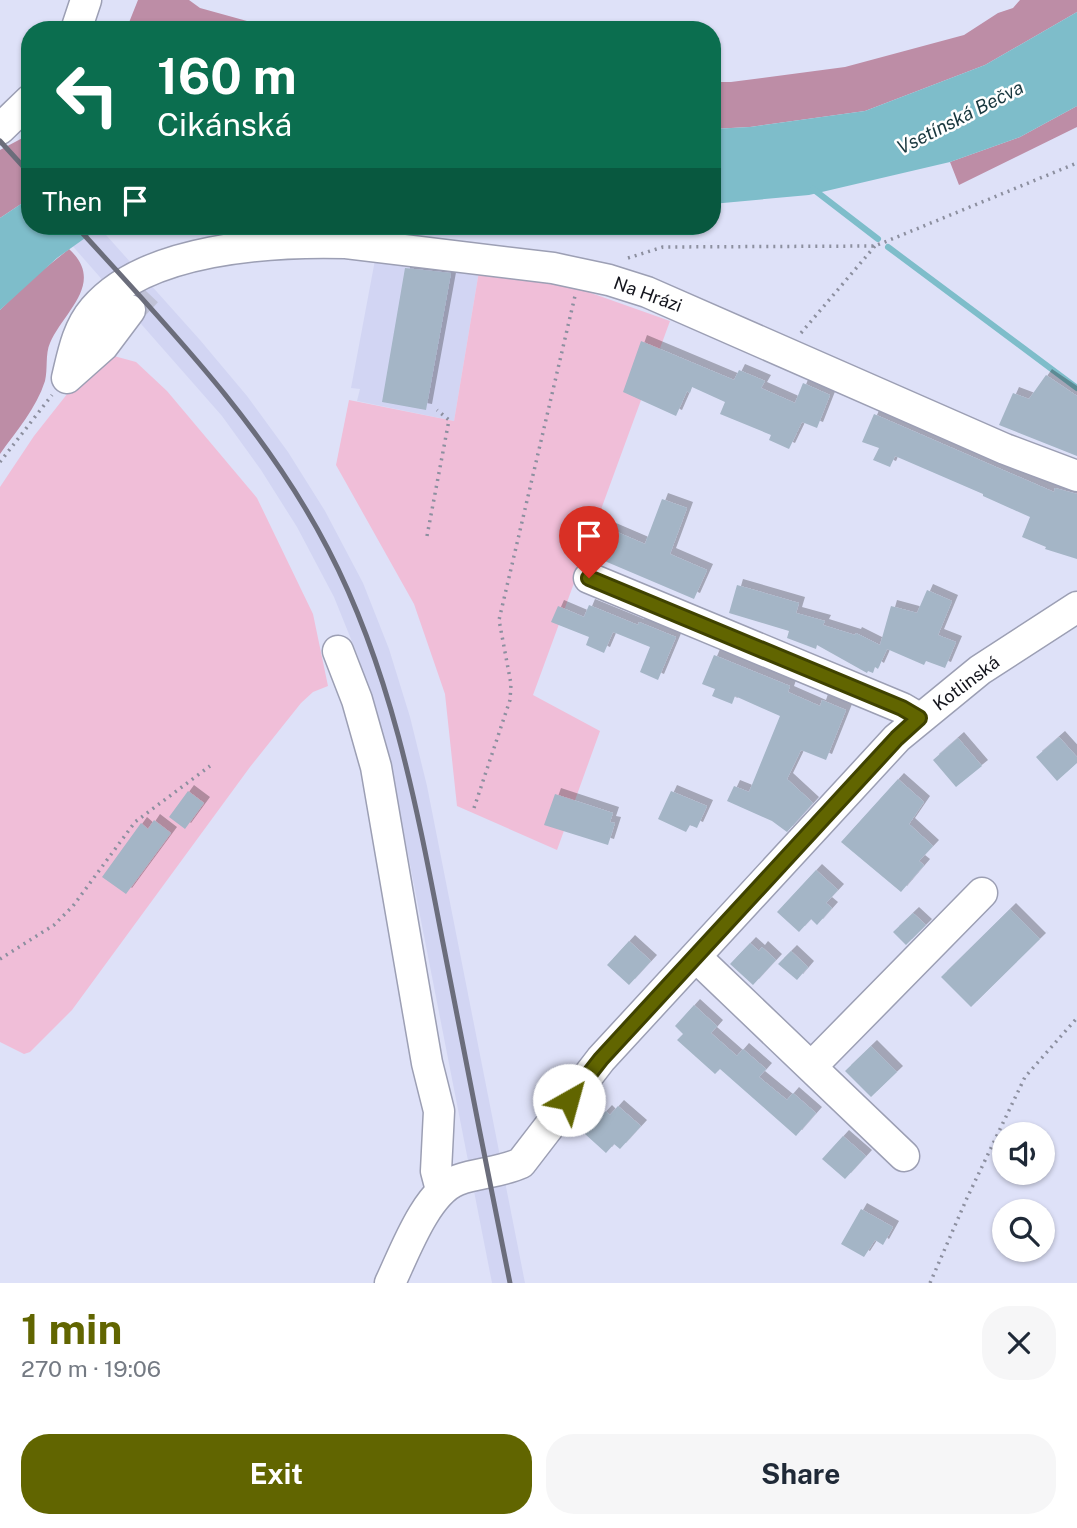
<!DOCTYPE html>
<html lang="en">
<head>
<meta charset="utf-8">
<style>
	:root { --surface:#fff; --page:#f6f6f7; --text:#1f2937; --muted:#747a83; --accent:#616500 }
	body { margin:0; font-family:"Public Sans",sans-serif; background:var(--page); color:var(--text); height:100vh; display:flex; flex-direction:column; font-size:26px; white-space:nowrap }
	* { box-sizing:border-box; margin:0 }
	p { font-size:23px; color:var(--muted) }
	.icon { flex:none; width:38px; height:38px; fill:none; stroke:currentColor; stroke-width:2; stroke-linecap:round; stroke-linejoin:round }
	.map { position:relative; height:1283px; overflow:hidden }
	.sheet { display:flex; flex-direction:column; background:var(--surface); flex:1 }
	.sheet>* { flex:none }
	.top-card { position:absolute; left:21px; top:21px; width:700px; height:214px; border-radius:28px; box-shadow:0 2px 5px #0004; background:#0b6e4f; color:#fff; overflow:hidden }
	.tools { position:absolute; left:992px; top:1122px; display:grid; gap:14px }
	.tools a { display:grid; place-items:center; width:63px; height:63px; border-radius:50%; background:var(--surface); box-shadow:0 2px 5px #0004; font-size:35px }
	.pin { position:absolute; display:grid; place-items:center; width:60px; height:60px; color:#fff; margin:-72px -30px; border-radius:50% 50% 50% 0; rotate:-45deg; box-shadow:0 0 7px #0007 }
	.pin .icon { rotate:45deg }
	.me { position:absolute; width:77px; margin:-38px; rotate:38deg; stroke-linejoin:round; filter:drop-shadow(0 0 5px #0008) }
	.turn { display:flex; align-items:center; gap:24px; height:147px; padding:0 21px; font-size:32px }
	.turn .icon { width:91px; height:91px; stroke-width:2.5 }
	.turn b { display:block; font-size:49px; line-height:60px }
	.then { display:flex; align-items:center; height:66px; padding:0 21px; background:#0003; gap:14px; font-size:26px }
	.round { display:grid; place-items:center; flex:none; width:74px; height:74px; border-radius:28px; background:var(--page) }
	.headline { display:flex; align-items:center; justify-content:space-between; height:119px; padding:0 21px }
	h1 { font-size:42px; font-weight:700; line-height:52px; color:var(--accent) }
	.primary-button { display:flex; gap:14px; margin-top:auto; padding:14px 21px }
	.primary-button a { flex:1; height:80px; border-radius:28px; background:var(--accent); color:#fff; font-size:28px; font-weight:700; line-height:80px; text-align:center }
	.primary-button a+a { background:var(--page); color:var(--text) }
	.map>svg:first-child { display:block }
	.built { fill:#d2d5f3 }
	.green { fill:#f0bed8 }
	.forest { fill:#bd8da6 }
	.water { fill:#7ebdca }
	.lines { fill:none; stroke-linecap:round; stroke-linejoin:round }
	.stream { stroke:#7ebdca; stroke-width:6 }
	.building { fill:#a4b5c6; filter:url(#shadow) }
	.minor-tunnel { stroke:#c0c2d7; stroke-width:30; stroke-dasharray:30 15; stroke-linecap:butt }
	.minor-casing { stroke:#9c9fb4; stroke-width:33 }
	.path { stroke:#8c8f9f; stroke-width:3.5; stroke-dasharray:2 5; stroke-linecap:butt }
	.minor { stroke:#fff; stroke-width:30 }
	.rail { stroke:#6b6d7b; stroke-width:5 }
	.route-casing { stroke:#3f4200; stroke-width:18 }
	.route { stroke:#616500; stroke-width:12 }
	.labels { text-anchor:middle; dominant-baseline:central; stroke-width:5; stroke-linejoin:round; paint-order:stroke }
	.street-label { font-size:18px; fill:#13141c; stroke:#fff }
	.water-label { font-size:19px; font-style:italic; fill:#18373e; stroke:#fff }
</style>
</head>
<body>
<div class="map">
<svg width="1077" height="1283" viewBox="0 0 1077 1283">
	<defs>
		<filter id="shadow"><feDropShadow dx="6" dy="-6" stdDeviation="0" flood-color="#0004"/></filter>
	</defs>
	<rect width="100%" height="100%" fill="#dee1f8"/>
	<!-- built -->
	<path class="built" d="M 55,226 L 98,226 L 200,340 L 247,396 L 288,452 L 325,511 L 363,583 L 389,649 L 410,717 L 427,786 L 525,1283 L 492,1283 L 396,793 L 359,659 L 334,597 L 297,527 L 261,470 L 222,416 Z
		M 375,260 L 479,271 L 454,421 L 357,401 L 360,389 L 351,388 Z"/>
	<!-- green -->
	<path class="green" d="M 479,271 L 577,288 L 670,321 L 533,695 L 600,731 L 557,850 L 457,806 L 445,694 L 414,604 L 336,465 L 349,400 L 454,421 Z
		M 114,356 L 136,362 L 167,391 L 257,498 L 313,614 L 328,686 L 313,692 L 301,703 L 250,767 L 72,1010 L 30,1052 L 24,1054 L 0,1042 L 0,487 L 34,436 L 75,384 Z"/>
	<!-- forest -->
	<path class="forest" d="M 138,0 L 189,0 L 200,8 L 279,30 L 126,30 Z
		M 1020,0 L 1077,0 L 1077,12 L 985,65 L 865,111 L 750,127 L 712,129 L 712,82 L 731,82 L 845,67 L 964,35 L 998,13 L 1013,8 Z
		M 1077,106 L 1077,127 L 959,185 L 950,162 L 1020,137 Z
		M 30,134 L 30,198 L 0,218 L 0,150 Z
		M 69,249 C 106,283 64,311 50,343 C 45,354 48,369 45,381 C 36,409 17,430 0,454 L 0,310 L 33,278 Z"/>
	<!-- water -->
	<path class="water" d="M 1077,12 L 1077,106 L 1020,137 L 950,162 L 809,195 L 712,204 L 712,129 L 750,127 L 865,111 L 985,65 Z
		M 30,198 L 30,226 L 102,226 L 57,258 L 0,310 L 0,218 Z"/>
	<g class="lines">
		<!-- stream -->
		<path class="stream" d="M 813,189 L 878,239
			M 888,247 L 1077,388"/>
	</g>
	<!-- building -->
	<path class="building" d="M 405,268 L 451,273 L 426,410 L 382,402 Z
		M 641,341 L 734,380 L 739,370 L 765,381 L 761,388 L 795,403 L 803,383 L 830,395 L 817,428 L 802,422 L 789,449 L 769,440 L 771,435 L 720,414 L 725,402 L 692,387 L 690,393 L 687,391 L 676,416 L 623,392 Z
		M 1046,375 L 1077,396 L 1077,456 L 999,425 L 1013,393 L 1029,399 Z
		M 874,414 L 1054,492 L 1055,488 L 1077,494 L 1077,559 L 1045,549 L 1046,547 L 1022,537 L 1030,517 L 983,496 L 983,494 L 895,456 L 890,467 L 873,460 L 879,448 L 862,442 Z
		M 662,499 L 687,508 L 670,554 L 707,570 L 694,599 L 574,548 L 582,517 L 645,544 Z
		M 737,585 L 799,603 L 796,613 L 825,621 L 823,625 L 855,635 L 856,633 L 880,645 L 891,606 L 917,613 L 927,590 L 952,601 L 938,635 L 956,642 L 945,668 L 926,661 L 924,665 L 887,649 L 878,669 L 875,667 L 873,673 L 868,671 L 867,673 L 817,645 L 816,649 L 787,638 L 789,631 L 729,613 Z
		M 589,605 L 638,625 L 639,622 L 676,637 L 658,680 L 640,672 L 650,647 L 613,632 L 604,653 L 586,645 L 589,637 L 551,622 L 558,606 L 584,617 Z
		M 714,655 L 790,686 L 788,692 L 820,706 L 822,700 L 846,710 L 826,760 L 801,750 L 787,779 L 813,803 L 787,832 L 772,821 L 727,801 L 734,786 L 749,792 L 780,716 L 735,696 L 732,704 L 712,696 L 715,689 L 702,684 Z
		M 1059,737 L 1077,757 L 1077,763 L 1057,781 L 1036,757 Z
		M 958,738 L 982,766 L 956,787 L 933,760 Z
		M 898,779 L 924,802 L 909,824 L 933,846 L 919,861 L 924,865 L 901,892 L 841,842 Z
		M 188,791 L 204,803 L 185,829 L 169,817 Z
		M 671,791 L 707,806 L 697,828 L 690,825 L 686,832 L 658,819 Z
		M 555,794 L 613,813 L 610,822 L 615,823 L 608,845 L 544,825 Z
		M 154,820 L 171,833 L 126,894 L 102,877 L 141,823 L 148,829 Z
		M 816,870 L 838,890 L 826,903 L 832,908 L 817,925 L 811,919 L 799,932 L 777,912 Z
		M 1010,909 L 1040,939 L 971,1007 L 941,977 Z
		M 913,913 L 926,925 L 906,945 L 893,932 Z
		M 629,941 L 651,961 L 629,985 L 607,965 Z
		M 750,943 L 759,951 L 762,947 L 776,960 L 753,985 L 730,964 Z
		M 791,951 L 808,967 L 797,980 L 778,964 Z
		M 694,1005 L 717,1026 L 711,1033 L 737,1056 L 743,1049 L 766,1069 L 759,1077 L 787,1100 L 793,1093 L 816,1113 L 796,1136 L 720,1069 L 715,1074 L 677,1040 L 683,1034 L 675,1026 Z
		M 871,1046 L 897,1072 L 871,1097 L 845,1071 Z
		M 618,1106 L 641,1126 L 620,1149 L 614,1144 L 606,1153 L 585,1134 L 606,1111 L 610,1115 Z
		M 843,1136 L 866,1156 L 845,1179 L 822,1159 Z
		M 861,1209 L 893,1227 L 883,1245 L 875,1240 L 864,1257 L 841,1244 Z"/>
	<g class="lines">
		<!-- minor-tunnel -->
		<path class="minor-tunnel" d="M 130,310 L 147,292"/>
		<!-- minor casing -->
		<g class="minor-casing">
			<path id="minor" d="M 76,30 L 86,0
				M 0,129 L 30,100
				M 67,378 C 73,353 77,329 94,309 C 146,248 271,241 346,243 L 553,268 L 609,280 L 647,292 L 1005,449 L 1077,476
				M 67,378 L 103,346 L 130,310
				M 589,578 L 902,708 L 919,718
				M 338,651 L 357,700 L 376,767 L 427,1063 L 439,1111 L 436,1171 L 441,1190
				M 696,957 L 904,1156
				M 811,1067 L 982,893
				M 390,1283 C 404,1254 426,1192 458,1180 C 480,1172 499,1173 521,1163 L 601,1059 L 897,738 L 980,670 L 1077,607"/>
		</g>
		<!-- path -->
		<path class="path" d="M 628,258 L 663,247 L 875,246 L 1077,163
			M 801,333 L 875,246
			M 0,462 L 52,395
			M 427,536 L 449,420 L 437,410
			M 474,808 L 510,700 L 511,684 L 499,620 L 575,296
			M 0,959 L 54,925 L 73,906 L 135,822 L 210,766
			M 930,1283 L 967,1198 L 1025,1077 L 1077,1018"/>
		<!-- minor -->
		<use href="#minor" class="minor"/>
		<!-- rail -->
		<path class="rail" d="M 0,141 L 30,174
			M 76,226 C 168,327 265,427 328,549 C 392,672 417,808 443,943 C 465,1056 487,1170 510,1283"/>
	</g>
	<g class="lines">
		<!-- route casing -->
		<g class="route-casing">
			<path id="route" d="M 569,1100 L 601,1059 L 897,738 L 919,718 L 902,708 L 589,578"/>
		</g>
		<!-- route -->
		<use href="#route" class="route"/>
	</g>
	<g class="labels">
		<!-- street labels -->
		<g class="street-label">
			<text transform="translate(648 294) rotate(20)">Na Hrázi</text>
			<text transform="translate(966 683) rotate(-37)">Kotlinská</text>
		</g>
		<!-- water labels -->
		<g class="water-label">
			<text transform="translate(960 117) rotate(-27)">Vsetínská Bečva</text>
		</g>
	</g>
</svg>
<div class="tools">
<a><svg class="icon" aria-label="sound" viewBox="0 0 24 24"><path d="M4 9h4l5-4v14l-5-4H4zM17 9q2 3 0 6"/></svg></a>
<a><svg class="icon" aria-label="search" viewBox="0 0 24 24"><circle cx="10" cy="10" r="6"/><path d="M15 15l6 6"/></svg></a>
</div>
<div class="pin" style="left:589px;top:578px;background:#d93025"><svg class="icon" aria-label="arrive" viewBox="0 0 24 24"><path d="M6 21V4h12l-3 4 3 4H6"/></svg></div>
<svg class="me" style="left:569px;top:1100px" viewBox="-20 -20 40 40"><circle r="19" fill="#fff"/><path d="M0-13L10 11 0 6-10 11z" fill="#616500"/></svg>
<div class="top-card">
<div class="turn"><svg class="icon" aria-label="left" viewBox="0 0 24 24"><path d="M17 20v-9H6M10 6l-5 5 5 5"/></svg><div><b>160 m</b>Cikánská</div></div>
<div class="then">Then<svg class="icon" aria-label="arrive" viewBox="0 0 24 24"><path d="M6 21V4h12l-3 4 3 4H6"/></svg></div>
</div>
</div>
<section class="sheet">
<div class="headline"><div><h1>1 min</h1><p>270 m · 19:06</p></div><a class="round"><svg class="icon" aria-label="close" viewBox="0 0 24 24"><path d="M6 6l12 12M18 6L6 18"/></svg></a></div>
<div class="primary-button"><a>Exit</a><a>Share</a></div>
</section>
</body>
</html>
